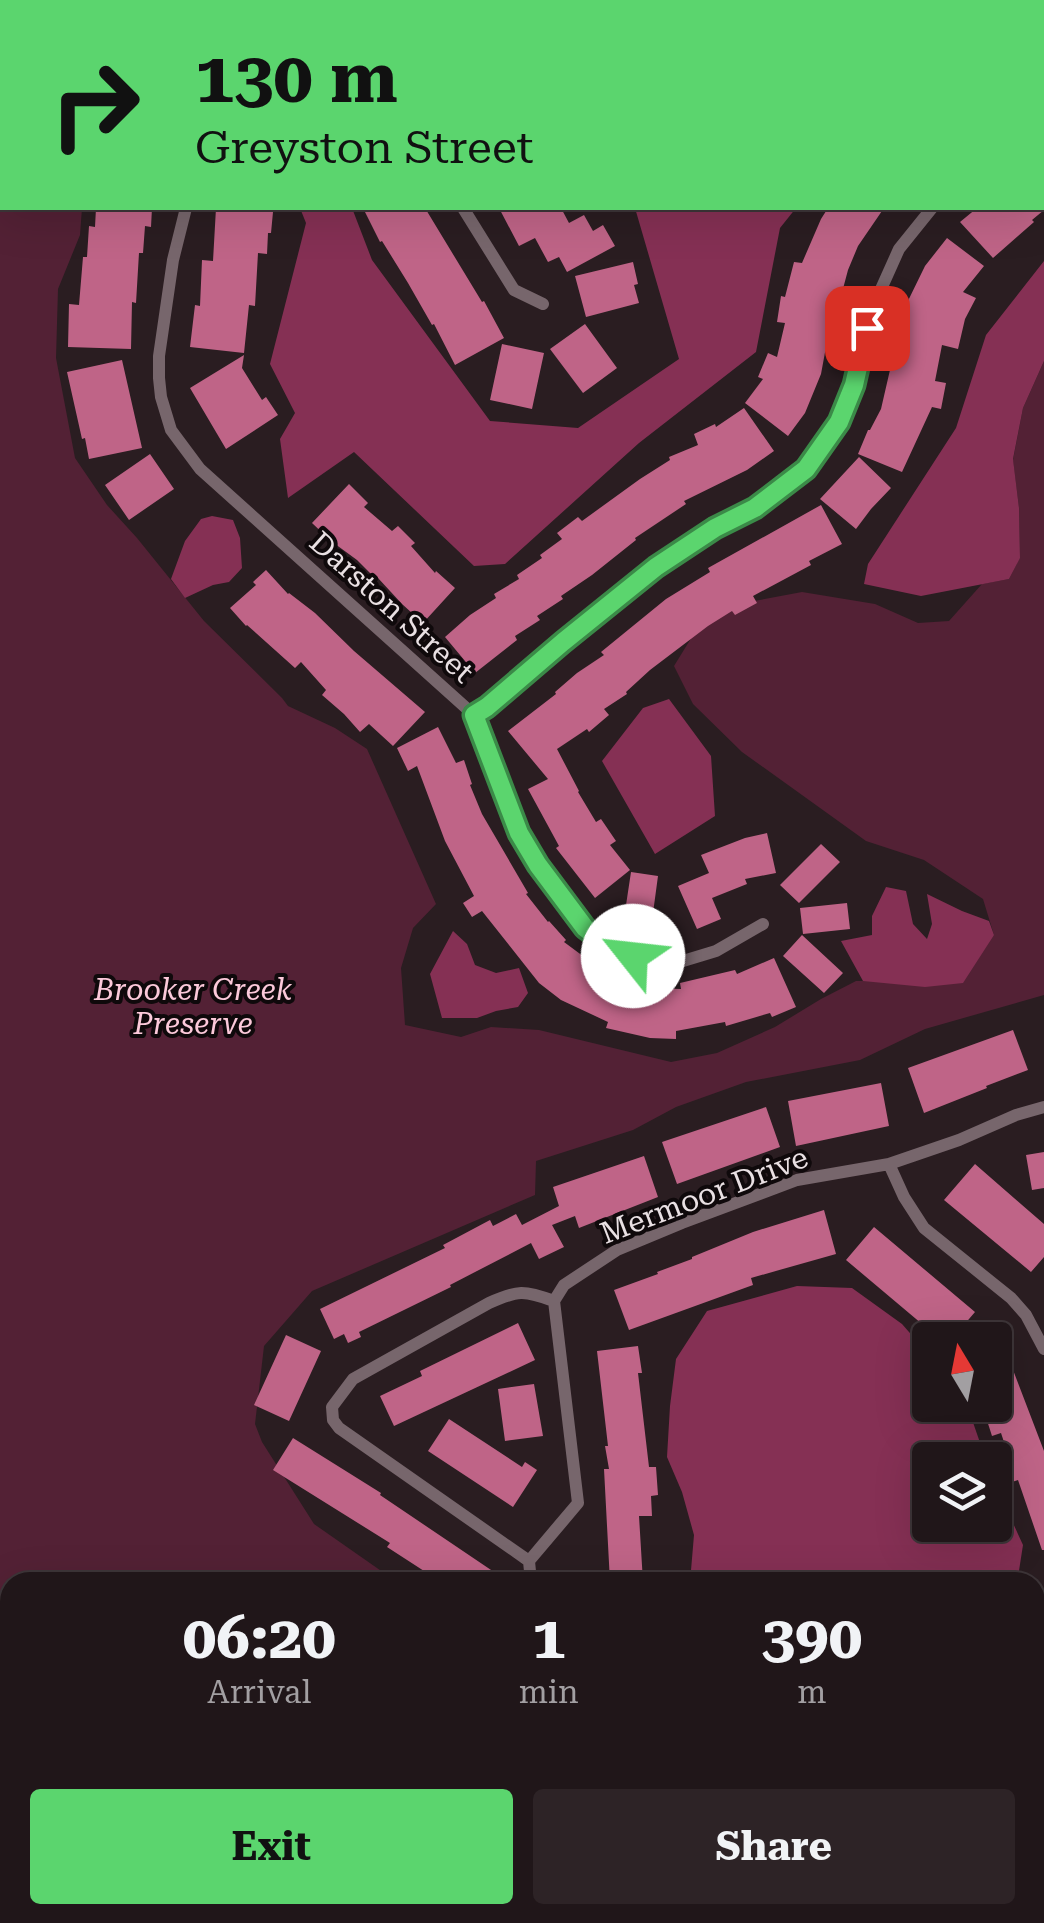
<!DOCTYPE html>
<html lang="en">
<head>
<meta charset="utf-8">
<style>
	:root { --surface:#201619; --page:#2d2326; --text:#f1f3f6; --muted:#a29fa2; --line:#3d3538; --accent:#5bd56e }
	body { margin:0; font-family:"Roboto Serif",serif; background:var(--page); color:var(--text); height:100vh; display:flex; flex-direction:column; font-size:38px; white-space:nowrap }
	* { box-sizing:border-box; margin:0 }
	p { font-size:32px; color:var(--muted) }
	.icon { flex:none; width:55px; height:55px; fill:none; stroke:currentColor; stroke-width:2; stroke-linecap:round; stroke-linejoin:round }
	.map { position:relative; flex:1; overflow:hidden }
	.side { position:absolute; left:0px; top:1572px; width:1045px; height:352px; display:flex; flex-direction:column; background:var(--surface); border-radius:30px 30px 0 0; box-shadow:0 10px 40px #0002,0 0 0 2px var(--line) }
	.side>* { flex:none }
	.banner { position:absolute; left:0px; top:0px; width:1045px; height:210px; box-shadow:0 10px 40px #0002,0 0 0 2px var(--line); background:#5bd56e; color:#111; overflow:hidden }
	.needle { width:65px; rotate:350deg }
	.tools { position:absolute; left:912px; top:1322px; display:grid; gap:20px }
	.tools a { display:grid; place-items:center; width:100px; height:100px; border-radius:10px; background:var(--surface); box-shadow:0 10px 40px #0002,0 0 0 2px var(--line); font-size:50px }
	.pin { position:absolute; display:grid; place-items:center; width:85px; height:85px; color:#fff; margin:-42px; border-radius:20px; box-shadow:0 5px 15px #0006 }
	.me { position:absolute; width:110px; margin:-55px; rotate:299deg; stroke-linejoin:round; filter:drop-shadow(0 0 8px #0008) }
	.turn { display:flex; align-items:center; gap:35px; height:210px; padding:0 30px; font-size:45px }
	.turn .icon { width:130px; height:130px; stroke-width:2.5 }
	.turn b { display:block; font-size:70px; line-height:85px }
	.eta { display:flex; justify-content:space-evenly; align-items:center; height:170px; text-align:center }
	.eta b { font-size:60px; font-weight:700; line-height:70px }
	.cta { display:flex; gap:20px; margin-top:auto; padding:20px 30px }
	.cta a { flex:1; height:115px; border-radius:10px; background:var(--accent); color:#111; font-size:40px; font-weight:700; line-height:115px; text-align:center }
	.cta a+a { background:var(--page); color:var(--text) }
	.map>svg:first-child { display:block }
	.green { fill:#532135 }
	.water { fill:#853054 }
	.building { fill:#bf6487 }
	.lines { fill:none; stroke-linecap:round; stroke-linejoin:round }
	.minor { stroke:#77666c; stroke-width:12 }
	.route-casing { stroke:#3b8a48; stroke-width:25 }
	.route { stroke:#5bd56e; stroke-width:18 }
	.labels { text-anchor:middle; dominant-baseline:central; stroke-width:8; stroke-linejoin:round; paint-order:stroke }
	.street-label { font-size:30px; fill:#e9e0e3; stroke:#0f090b }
	.park-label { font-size:30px; font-style:italic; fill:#fcc9da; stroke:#0f090b }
</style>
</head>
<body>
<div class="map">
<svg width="1044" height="1923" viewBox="0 0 1044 1923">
	<rect width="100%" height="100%" fill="#2a1d21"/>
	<!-- green -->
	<path class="green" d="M 0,0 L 70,0 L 69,2 L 2,2 L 2,208 L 82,208 L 80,235 L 58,289 L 56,358 L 75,458 L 107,505 L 137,538 L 204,621 L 282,698 L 288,706 L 335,728 L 367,749 L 436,904 L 413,928 L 401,968 L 405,1025 L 461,1037 L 491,1027 L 539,1030 L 671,1062 L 717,1053 L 775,1027 L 821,999 L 856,981 L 876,981 L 994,935 L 983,899 L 924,860 L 866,841 L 742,752 L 693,704 L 674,666 L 698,627 L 749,602 L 802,592 L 875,604 L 918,623 L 949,621 L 982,584 L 1009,579 L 1020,557 L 1019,508 L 1013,460 L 1023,408 L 1044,361 L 1044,995 L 925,1029 L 860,1060 L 746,1082 L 676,1107 L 633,1130 L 536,1161 L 535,1195 L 312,1291 L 264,1346 L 255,1424 L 262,1442 L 314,1524 L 397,1582 L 10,1582 L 10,1915 L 282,1915 L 284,1923 L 0,1923 Z"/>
	<!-- water -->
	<path class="water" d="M 300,208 L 352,208 L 372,260 L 490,421 L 578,428 L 679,359 L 635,208 L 796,208 L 780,228 L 756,352 L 639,443 L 505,564 L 474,566 L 354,452 L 288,498 L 280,439 L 295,413 L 270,364 L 306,223 Z
		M 1044,261 L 1044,361 L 1023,408 L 1013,459 L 1019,508 L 1020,558 L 1009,579 L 921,596 L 864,584 L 868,564 L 956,428 L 986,335 Z
		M 212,516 L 233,520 L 240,538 L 242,568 L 229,582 L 213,585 L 185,598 L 171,579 L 185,541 L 201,519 Z
		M 669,699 L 711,756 L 715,816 L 655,854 L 602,761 L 643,708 Z
		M 886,887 L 906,891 L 913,924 L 927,939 L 932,924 L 927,894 L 962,911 L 989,921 L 994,935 L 963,983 L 925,987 L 863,981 L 841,941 L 872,935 L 872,916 Z
		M 453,931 L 467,944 L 475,965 L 496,973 L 519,968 L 528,993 L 518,1007 L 496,1011 L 477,1018 L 442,1018 L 430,974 Z
		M 797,1286 L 852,1288 L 902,1324 L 930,1356 L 930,1405 L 967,1405 L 986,1460 L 930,1460 L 930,1525 L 995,1525 L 995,1484 L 1023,1545 L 1018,1577 L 1012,1582 L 690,1582 L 694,1535 L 682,1492 L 667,1457 L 670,1406 L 676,1359 L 707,1311 Z
		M 282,1915 L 440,1915 L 439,1923 L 284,1923 Z
		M 896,1915 L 1011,1915 L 1013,1923 L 898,1923 Z"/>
	<!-- building -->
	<path class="building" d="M 96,208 L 152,208 L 151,227 L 145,226 L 143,253 L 139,253 L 136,303 L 132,302 L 131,349 L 68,347 L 69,304 L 79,305 L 83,257 L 87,257 L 89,226 L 95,227 Z
		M 216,208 L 273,212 L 271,233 L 268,233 L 267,254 L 258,253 L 255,306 L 249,305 L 244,353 L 190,347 L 195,305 L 200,306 L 202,260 L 213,261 Z
		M 363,208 L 425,208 L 482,302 L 484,301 L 504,338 L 455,365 L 434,324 L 432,325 L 408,283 L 382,241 L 380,242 Z
		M 499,208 L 561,208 L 569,223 L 584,215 L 593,231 L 603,225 L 615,246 L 567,272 L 559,257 L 548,262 L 535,238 L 519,246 Z
		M 828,208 L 884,208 L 858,246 L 848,270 L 840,300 L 838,300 L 832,332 L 829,331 L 821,374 L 805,413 L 788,436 L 745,403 L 763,379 L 758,377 L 768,353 L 777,357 L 785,323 L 777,322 L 781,296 L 785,297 L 794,262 L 802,263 L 821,219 Z
		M 977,208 L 1044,208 L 1044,210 L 1032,220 L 1034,222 L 993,258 L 960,222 Z
		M 947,238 L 984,266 L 963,292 L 976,298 L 965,319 L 958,349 L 942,345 L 935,381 L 946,383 L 941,409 L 932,407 L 902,472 L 858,454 L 868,430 L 870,430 L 881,409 L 904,309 L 925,266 Z
		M 633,262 L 638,284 L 634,285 L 639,303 L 586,317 L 575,276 Z
		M 585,324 L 617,368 L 583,393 L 550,349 Z
		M 502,344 L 544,353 L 532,409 L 490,400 Z
		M 244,355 L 242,368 L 262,400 L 266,397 L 278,415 L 226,449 L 190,388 Z
		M 122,360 L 142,448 L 89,459 L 85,438 L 82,439 L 67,372 Z
		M 744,408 L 774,451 L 747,470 L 684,501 L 686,504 L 635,538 L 636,540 L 592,575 L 561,596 L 563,599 L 537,616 L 540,620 L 515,636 L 517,640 L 475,673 L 445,637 L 470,615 L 496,598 L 494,594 L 519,579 L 517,575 L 542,558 L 540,555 L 562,539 L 557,533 L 578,517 L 582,521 L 640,479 L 670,460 L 669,457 L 698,445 L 694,434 L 715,424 L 716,427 Z
		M 150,454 L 174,489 L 129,520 L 105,485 Z
		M 859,457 L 891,488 L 871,509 L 856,529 L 820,499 Z
		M 349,484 L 368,503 L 364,507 L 392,531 L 398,526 L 415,543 L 411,546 L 435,573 L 436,571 L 455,588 L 423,623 L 402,604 L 378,578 L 377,580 L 357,560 L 331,541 L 312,523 Z
		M 821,505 L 842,544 L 809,561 L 811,565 L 753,596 L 757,603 L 735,615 L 732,611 L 708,626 L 650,670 L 626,692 L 627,694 L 604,709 L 609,715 L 589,732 L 587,729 L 557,749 L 579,791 L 578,792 L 596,822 L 601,819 L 616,841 L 610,845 L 630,870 L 595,898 L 556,848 L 559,846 L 528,789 L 548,779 L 508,731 L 556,694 L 555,692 L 577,673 L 604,655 L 601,652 L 666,599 L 710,572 L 708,568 Z
		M 266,570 L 288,594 L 289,593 L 315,613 L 354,651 L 425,712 L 393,746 L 369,724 L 360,732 L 344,714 L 322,695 L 326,690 L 301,662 L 295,668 L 247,625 L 246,626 L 230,608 L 256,585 L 253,582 Z
		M 438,727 L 456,763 L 464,760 L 472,784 L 470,785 L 482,814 L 528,893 L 526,894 L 548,922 L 549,921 L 566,940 L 564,942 L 591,962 L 617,975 L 646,982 L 644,988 L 681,989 L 680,983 L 735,970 L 737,974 L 774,958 L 796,1007 L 772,1017 L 770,1013 L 726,1026 L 725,1022 L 676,1031 L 676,1039 L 650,1038 L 606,1028 L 608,1022 L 561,1000 L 539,983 L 482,911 L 472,917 L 463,903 L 474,896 L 445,841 L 417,766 L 408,771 L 397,748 Z
		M 767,833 L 776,873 L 745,879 L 747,884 L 712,898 L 721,919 L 697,929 L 678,886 L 709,873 L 701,855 L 745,838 Z
		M 821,844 L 840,862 L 799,903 L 780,885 Z
		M 631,872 L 658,876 L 653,913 L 657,913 L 655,930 L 623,925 Z
		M 847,903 L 850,929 L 803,934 L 800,908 Z
		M 802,935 L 843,973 L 824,993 L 783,956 Z
		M 1013,1030 L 1028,1070 L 986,1086 L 987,1088 L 924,1113 L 908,1068 Z
		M 881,1083 L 889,1126 L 796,1146 L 788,1101 Z
		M 766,1107 L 780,1147 L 677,1184 L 662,1142 Z
		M 1044,1152 L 1044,1188 L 1032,1190 L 1026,1155 Z
		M 644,1156 L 658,1197 L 579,1228 L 575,1216 L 552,1225 L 564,1247 L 539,1259 L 531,1243 L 450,1285 L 451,1287 L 359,1332 L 361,1337 L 348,1343 L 344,1334 L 334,1339 L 320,1309 L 445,1248 L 443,1245 L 490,1220 L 493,1226 L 516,1214 L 522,1225 L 559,1206 L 553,1187 Z
		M 975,1164 L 1044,1224 L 1044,1257 L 1031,1272 L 944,1200 Z
		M 824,1210 L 836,1254 L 751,1278 L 753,1285 L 629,1330 L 614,1290 L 658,1274 L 657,1272 L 692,1259 L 692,1257 L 753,1232 Z
		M 874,1227 L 975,1312 L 951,1340 L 941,1340 L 846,1260 Z
		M 518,1323 L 535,1360 L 394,1426 L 380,1396 L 422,1376 L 420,1371 Z
		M 995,1328 L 997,1328 L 1044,1451 L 1044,1550 L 1042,1550 L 1018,1480 L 1012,1482 L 1007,1468 L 1012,1466 L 1001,1433 L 992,1436 L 982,1405 L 995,1405 Z
		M 286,1335 L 321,1351 L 289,1421 L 254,1405 Z
		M 638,1346 L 642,1373 L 638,1373 L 649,1467 L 656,1467 L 658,1495 L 651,1496 L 652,1516 L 639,1516 L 643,1582 L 610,1582 L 604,1469 L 609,1469 L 605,1446 L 608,1446 L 597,1351 Z
		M 534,1384 L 543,1436 L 505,1441 L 498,1389 Z
		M 449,1419 L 522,1467 L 525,1462 L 537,1470 L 513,1507 L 428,1451 Z
		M 293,1438 L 381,1493 L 380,1495 L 497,1574 L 491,1582 L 441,1582 L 387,1547 L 390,1543 L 273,1470 Z"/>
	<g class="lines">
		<!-- minor -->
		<path class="minor" d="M 375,0 L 376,2
			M 574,0 L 576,2
			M 192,2 L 196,0
			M 1042,7 L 1044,10
			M 1042,105 L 1044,104
			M 186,208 L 173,260 L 159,356 L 159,378 L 161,397 L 171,430 L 200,469 L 474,715 L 519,833 L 538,865 L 585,928 L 605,943 L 633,956 L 667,961 L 683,961 L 716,951 L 763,924
			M 463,208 L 514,290 L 543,304
			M 474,715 L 487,707 L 655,567 L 715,528 L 755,507 L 807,469 L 839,421 L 854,385 L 873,307 L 899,249 L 932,208
			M 889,1164 L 904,1197 L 924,1228 L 1011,1298 L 1026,1315 L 1044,1349
			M 529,1561 L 339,1428 L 333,1420 L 332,1407 L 353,1379 L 489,1303 C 518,1290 524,1290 554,1301
			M 531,1582 L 529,1561 L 578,1503 L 554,1301 L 564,1285 L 617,1250 L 682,1223 L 797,1180 L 889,1164 L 959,1140 L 1016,1115 L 1044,1107
			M 1035,1672 L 1044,1665
			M 1035,1773 L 1044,1788
			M 853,1915 L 853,1923"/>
	</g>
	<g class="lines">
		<!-- route casing -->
		<g class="route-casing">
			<path id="route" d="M 633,956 L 605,943 L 585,928 L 538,865 L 519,833 L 474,715 L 487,707 L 563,642 L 656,567 L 715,528 L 755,508 L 806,469 L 839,422 L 854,385 L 867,328"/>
		</g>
		<!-- route -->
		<use href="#route" class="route"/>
	</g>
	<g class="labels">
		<!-- street labels -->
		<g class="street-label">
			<text transform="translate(392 607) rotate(42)">Darston Street</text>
			<text transform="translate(704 1195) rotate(-21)">Mermoor Drive</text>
		</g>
		<!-- park labels -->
		<g class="park-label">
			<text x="193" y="989">Brooker Creek<tspan x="193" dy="34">Preserve</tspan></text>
		</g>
	</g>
</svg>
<div class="tools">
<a><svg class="needle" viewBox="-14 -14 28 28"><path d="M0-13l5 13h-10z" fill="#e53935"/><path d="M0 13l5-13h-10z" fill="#a29fa2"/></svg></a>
<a><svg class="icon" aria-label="layers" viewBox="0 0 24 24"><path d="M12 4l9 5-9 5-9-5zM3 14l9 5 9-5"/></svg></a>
</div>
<div class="pin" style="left:867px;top:328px;background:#d93025"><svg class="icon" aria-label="arrive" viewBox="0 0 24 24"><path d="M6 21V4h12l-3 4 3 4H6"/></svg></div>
<svg class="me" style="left:633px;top:956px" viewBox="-20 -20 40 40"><circle r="19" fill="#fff"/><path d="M0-13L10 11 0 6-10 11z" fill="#5bd56e"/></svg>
<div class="banner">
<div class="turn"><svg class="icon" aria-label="right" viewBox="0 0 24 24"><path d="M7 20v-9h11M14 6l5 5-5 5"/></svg><div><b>130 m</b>Greyston Street</div></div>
</div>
<section class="side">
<div class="eta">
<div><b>06:20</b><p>Arrival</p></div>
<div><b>1</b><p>min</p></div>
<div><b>390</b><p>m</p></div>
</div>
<div class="cta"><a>Exit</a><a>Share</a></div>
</section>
</div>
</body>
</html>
